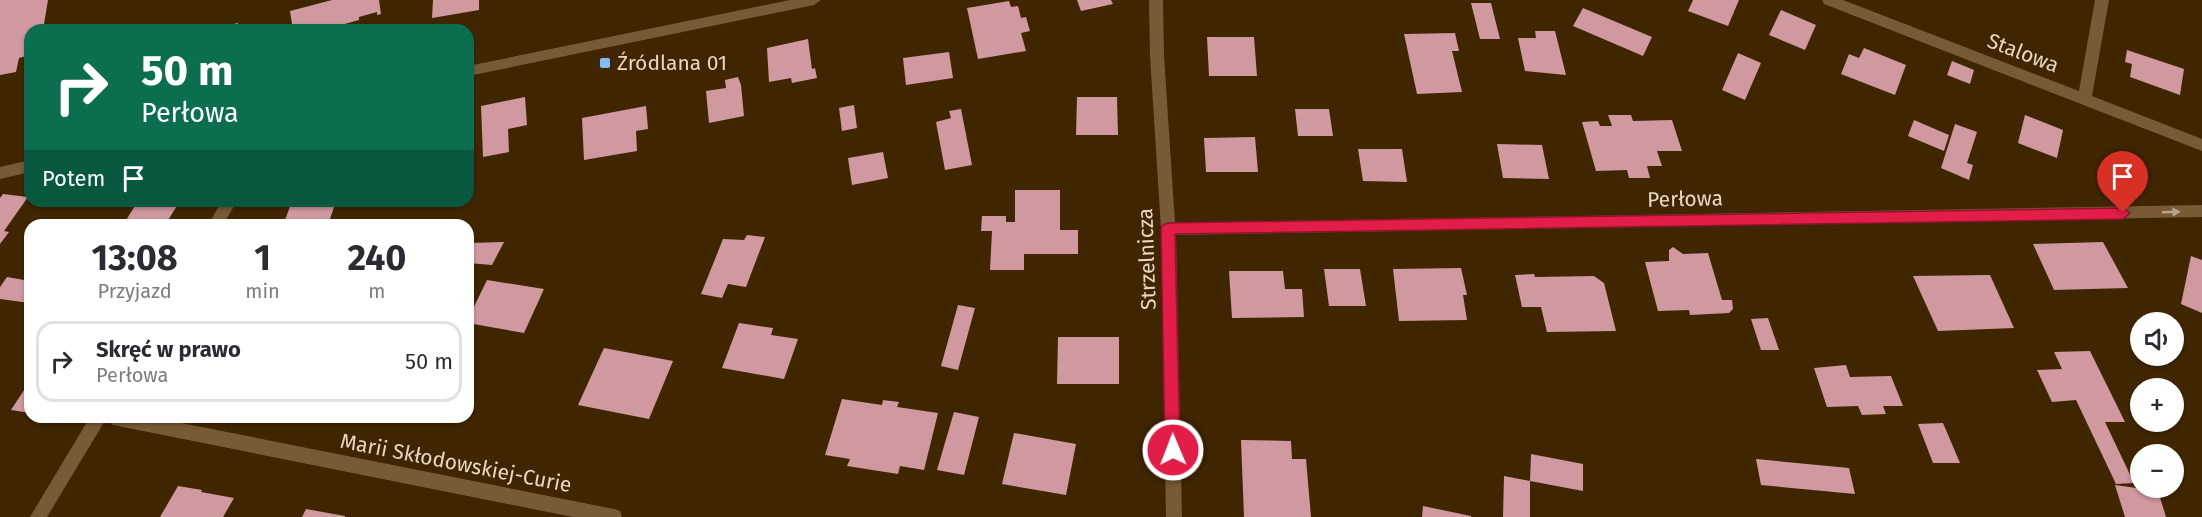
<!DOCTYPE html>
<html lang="pl">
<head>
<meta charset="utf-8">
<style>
	:root { --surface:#fff; --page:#f2f2f3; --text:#2b2b33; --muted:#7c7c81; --line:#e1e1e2 }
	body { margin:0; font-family:"Fira Sans",sans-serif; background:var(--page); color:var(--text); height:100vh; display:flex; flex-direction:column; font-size:22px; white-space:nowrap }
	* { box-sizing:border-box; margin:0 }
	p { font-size:20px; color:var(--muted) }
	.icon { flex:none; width:33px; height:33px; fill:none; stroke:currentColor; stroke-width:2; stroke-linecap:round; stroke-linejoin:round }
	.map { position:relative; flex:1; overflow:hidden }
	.panel { position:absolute; left:24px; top:219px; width:450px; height:204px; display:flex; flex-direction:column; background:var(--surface); border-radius:18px; box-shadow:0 2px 4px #0004 }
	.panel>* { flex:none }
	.top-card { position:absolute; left:24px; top:24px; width:450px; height:183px; border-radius:18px; box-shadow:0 2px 4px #0004; background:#0b6e4f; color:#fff; overflow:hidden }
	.tools { position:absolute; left:2130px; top:312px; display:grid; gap:12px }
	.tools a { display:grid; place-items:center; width:54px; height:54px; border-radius:50%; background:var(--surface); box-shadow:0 2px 4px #0004; font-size:30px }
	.pin { position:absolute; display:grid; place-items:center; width:51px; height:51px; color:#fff; margin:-62px -26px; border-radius:50% 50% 50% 0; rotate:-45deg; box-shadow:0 0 6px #0007 }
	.pin .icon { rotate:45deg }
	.me { position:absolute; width:66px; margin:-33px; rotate:359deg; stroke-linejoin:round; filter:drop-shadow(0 0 4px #0008) }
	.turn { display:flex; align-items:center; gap:21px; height:126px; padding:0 18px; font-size:27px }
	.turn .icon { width:78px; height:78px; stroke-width:2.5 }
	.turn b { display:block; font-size:42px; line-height:51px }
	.then { display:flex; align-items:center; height:57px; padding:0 18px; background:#0003; gap:12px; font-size:22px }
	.eta { display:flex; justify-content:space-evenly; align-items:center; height:102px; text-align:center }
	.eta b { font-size:36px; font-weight:700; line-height:42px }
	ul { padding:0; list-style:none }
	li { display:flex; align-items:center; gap:18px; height:81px; margin:0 12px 9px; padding:0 6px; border:3px solid var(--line); border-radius:18px }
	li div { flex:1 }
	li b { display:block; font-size:22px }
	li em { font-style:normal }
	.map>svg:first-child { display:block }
	.building { fill:#cf999f }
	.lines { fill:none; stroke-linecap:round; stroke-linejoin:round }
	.minor { fill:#785b35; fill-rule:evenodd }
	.oneway { fill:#bba58a }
	.route { fill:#e11d48; stroke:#92132f; stroke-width:1.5 }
	.poi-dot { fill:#83bcfb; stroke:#402600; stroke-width:2 }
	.labels { text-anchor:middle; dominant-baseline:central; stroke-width:6; stroke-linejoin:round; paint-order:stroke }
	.street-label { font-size:21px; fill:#e7d6c2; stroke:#402600 }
	.poi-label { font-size:21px; fill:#e7d6c2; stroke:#402600; text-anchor:start }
</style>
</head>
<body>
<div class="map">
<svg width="2202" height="517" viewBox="0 0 2202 517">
	<rect width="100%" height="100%" fill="#402600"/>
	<!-- building -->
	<path class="building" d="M 0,0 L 48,0 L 43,30 L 30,30 L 30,55 L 19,58 L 16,72 L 0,75 Z
		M 332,0 L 379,0 L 381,14 L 377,15 L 377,12 L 359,17 L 359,20 L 323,30 L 293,30 L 290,11 Z
		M 433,0 L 479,0 L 479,10 L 432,18 Z
		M 1077,0 L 1111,0 L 1113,4 L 1081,11 Z
		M 1693,0 L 1739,0 L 1728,26 L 1688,11 Z
		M 1009,1 L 1011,7 L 1018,6 L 1021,18 L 1026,17 L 1030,31 L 1021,33 L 1026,51 L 978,59 L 967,8 Z
		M 1471,3 L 1491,3 L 1500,39 L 1480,39 Z
		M 1583,8 L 1652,37 L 1643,56 L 1573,26 Z
		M 1781,10 L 1816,25 L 1805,50 L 1769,35 Z
		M 238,23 L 237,30 L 210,30 L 210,29 Z
		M 1535,31 L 1555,31 L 1566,75 L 1525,71 L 1518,38 L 1536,38 Z
		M 1455,33 L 1459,51 L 1452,51 L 1462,92 L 1417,94 L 1404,34 Z
		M 1207,37 L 1254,37 L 1257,76 L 1209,76 Z
		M 808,39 L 812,69 L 815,68 L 817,78 L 792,83 L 791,78 L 769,82 L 767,48 Z
		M 1864,48 L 1906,65 L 1895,95 L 1841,74 L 1849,54 L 1859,58 Z
		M 2127,50 L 2184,69 L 2180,95 L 2130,77 L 2132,64 L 2125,62 Z
		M 949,52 L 953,78 L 906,85 L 903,58 Z
		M 1738,53 L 1761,63 L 1745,100 L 1722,90 Z
		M 1952,61 L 1974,70 L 1970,84 L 1947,75 Z
		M 738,77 L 741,85 L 744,116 L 709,123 L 706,91 L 726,88 L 725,80 Z
		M 525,97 L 527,125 L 508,129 L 509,152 L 483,157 L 481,106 Z
		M 1077,97 L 1117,97 L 1118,135 L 1076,135 Z
		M 854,105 L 857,128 L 842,131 L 839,108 Z
		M 646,106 L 648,129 L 636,131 L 637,151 L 584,160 L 582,118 Z
		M 961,109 L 972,165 L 945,170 L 936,122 L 951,118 L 949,111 Z
		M 1295,109 L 1329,109 L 1333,136 L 1298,136 Z
		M 1608,115 L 1631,115 L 1633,121 L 1672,120 L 1682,151 L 1657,151 L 1662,166 L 1647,166 L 1650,178 L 1629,178 L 1627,170 L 1596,171 L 1582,122 L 1598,121 L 1600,126 L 1612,126 Z
		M 2025,115 L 2063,130 L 2057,158 L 2018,143 Z
		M 1914,120 L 1949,135 L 1944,151 L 1908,136 Z
		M 1955,124 L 1977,132 L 1967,163 L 1973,165 L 1969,180 L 1941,168 Z
		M 1255,137 L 1258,172 L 1206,172 L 1204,138 Z
		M 1497,144 L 1542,145 L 1549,179 L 1503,178 Z
		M 1358,149 L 1402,149 L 1407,182 L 1363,181 Z
		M 883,152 L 888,178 L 852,185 L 848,158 Z
		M 1015,190 L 1060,190 L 1060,230 L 1078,230 L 1078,254 L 1024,254 L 1024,270 L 990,270 L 992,231 L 981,231 L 982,216 L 1006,216 L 1006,222 L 1015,222 Z
		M 3,194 L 28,197 L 4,231 L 9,232 L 0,244 L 0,198 Z
		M 138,201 L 180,201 L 165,225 L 123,225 Z
		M 292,201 L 336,201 L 328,225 L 287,225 L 289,220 L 285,220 Z
		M 747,235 L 765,237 L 746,287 L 728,284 L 722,298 L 701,294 L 723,239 L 744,240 Z
		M 504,242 L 492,265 L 468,263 L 468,243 Z
		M 2103,242 L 2128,288 L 2054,290 L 2033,244 Z
		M 1673,247 L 1683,254 L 1708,253 L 1722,300 L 1732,300 L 1733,309 L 1729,313 L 1690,315 L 1689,310 L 1658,311 L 1645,262 L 1669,261 L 1669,250 Z
		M 2191,256 L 2202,260 L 2202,313 L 2181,304 Z
		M 1461,268 L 1467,295 L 1463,295 L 1467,320 L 1399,321 L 1393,269 Z
		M 1324,269 L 1360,269 L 1366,306 L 1329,306 Z
		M 1229,271 L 1283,271 L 1285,289 L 1302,289 L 1304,317 L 1232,318 Z
		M 1534,274 L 1535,277 L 1594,276 L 1604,283 L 1616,331 L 1547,332 L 1541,307 L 1522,307 L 1515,275 Z
		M 1990,275 L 2014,328 L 1938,331 L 1913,276 Z
		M 7,277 L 30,281 L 30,303 L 0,299 L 0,287 Z
		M 487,280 L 544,289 L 524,333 L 468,323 L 468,319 Z
		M 958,305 L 975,308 L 958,370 L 941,366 Z
		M 1768,318 L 1779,350 L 1761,350 L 1751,319 Z
		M 739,323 L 773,328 L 771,335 L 798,339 L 784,379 L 722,368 Z
		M 1058,337 L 1119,337 L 1119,384 L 1057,384 Z
		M 604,348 L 673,361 L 649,419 L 578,405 Z
		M 2090,351 L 2125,422 L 2105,422 L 2134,483 L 2116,484 L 2076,400 L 2052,402 L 2037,370 L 2062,369 L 2054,352 Z
		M 1846,365 L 1850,377 L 1891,376 L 1903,406 L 1883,406 L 1886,414 L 1862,415 L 1858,406 L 1827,407 L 1814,368 Z
		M 30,381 L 30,413 L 11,410 Z
		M 842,399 L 882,405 L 883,400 L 899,402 L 897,407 L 938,413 L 924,470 L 900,466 L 898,474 L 847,466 L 850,459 L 825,455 Z
		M 954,412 L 979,417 L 964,475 L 937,470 Z
		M 1943,423 L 1960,463 L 1933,463 L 1918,424 Z
		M 1014,433 L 1076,444 L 1066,495 L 1002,484 Z
		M 1241,440 L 1291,441 L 1292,459 L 1306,459 L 1311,517 L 1244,517 Z
		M 1531,454 L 1583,464 L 1583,491 L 1530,481 L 1530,517 L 1503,517 L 1504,476 L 1530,481 Z
		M 1756,459 L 1849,468 L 1855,494 L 1761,485 Z
		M 2115,485 L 2158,491 L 2166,517 L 2125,517 Z
		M 178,486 L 202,490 L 201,492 L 234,498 L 223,517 L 160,517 Z
		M 1423,506 L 1471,516 L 1471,517 L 1422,517 Z
		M 306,509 L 345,516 L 345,517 L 302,517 Z"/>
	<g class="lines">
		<!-- minor -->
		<path class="minor" d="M 790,0 L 821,0 L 814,5 L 468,76 L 468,66 Z
			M 1149,0 L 1163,0 L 1164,56 L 1175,223 L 2202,205 L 2202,217 L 1176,235 L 1182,517 L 1166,517 L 1161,229 L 1150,56 Z
			M 1822,0 L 1843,0 L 2079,91 L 2095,0 L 2109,0 L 2092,96 L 2202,139 L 2202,151 L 1824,4 Z
			M 30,160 L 30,172 L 0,179 L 0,167 Z
			M 222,201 L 237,201 L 223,225 L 208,225 Z
			M 90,417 L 151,417 L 614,509 L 620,511 L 622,517 L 573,517 L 113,425 L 106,419 L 47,517 L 30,517 Z"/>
	</g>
	<!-- one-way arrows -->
	<defs><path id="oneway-solid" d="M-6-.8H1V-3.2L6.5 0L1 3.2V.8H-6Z" transform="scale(1.5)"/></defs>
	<use class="oneway" href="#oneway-solid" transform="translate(2171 212) rotate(-2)"/>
	<!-- route -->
	<path class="route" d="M 2123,208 L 2130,213 L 2123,219 L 1175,234 L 1180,450 L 1178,455 L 1173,458 L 1168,455 L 1165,450 L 1161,229 L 1163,225 L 1168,223 Z"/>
	<!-- markers -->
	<rect class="poi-dot" x="599" y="57" width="12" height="12" rx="3"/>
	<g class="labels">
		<!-- street labels -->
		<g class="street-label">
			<text transform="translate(2023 53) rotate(21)">Stalowa</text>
			<text transform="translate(1685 199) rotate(-1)">Perłowa</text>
			<text transform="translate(1147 259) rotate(-92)">Strzelnicza</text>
			<text transform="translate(456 463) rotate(11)">Marii Skłodowskiej-Curie</text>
		</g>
		<!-- poi labels -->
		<g class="poi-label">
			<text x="617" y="63">Źródlana 01</text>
		</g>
	</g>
</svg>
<div class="tools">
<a><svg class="icon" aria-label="sound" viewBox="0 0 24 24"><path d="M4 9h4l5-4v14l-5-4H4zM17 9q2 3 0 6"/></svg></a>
<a>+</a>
<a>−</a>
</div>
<div class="pin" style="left:2123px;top:213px;background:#d93025"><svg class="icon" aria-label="arrive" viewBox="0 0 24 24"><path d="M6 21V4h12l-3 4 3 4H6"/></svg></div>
<svg class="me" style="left:1173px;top:450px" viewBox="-20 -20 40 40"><circle r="17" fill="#e11d48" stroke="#fff" stroke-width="3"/><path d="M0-11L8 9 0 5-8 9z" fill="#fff"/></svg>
<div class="top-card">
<div class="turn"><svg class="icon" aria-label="right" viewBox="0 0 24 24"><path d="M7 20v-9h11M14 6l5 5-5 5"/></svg><div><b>50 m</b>Perłowa</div></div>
<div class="then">Potem<svg class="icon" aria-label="arrive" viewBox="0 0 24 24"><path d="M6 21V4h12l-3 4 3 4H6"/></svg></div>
</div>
<section class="panel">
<div class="eta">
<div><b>13:08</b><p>Przyjazd</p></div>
<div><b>1</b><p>min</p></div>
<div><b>240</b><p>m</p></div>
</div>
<ul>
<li><svg class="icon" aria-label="right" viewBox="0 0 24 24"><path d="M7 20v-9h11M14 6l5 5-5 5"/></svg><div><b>Skręć w prawo</b><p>Perłowa</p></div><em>50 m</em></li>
</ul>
</section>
</div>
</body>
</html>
